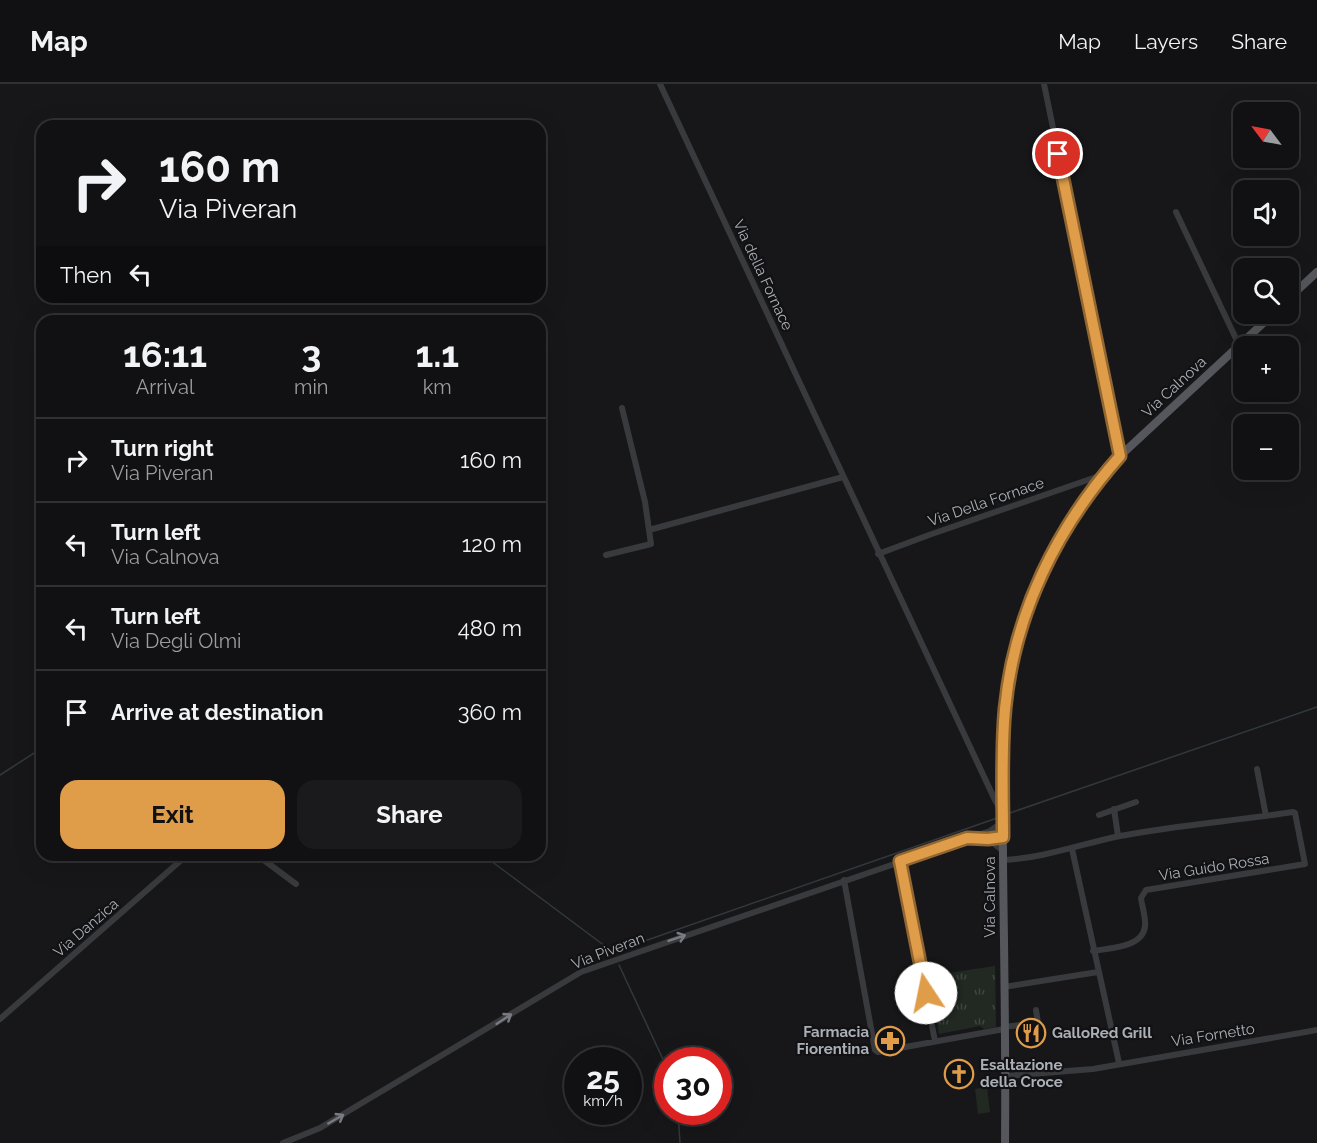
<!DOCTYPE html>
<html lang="en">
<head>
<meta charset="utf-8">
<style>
	:root { --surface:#111113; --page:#1a1a1c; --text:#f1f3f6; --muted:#9c9da0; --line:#303133; --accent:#df9d4a }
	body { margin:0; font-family:Raleway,sans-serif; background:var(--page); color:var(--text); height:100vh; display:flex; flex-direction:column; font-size:22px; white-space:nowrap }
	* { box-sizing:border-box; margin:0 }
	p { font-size:20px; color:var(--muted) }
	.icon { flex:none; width:33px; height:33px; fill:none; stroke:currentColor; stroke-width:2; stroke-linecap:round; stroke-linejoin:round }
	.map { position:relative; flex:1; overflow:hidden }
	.details { position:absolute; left:36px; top:231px; width:510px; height:546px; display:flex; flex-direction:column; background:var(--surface); border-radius:18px; box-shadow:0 6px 24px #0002,0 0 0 2px var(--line) }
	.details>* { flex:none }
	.hud { position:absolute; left:36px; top:36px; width:510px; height:183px; border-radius:18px; box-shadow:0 6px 24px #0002,0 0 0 2px var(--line); background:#111113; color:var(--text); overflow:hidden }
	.needle { width:39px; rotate:302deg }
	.buttons { position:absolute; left:1233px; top:18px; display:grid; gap:12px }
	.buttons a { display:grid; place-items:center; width:66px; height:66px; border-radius:12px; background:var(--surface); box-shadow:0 6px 24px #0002,0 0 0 2px var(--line); font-size:30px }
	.speed { position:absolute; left:564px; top:963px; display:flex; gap:12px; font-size:30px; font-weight:700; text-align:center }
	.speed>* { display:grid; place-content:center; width:78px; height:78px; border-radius:50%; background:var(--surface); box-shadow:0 6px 24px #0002,0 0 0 2px var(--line); line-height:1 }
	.speed small { font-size:15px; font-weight:400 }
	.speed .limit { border:9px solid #d22; background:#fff; color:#111 }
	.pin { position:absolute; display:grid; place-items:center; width:51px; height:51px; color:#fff; margin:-26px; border:3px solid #fff; border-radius:50%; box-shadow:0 2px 6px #0007 }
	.me { position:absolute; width:66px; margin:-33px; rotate:349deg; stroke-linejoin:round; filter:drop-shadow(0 0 4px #0008) }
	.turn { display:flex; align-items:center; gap:21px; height:126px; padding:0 24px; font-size:27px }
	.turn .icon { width:78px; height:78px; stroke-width:2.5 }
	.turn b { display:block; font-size:42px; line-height:51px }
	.then { display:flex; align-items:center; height:57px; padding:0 24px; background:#0003; gap:12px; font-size:22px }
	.eta { display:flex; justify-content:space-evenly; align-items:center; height:102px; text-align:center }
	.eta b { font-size:36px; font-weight:700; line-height:42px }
	.cta { display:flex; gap:12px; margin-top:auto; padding:12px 24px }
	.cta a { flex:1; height:69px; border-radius:18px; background:var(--accent); color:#111; font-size:24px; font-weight:700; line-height:69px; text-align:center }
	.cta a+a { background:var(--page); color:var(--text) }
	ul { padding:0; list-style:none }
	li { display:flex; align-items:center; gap:18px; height:84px; padding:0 24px; border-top:2px solid var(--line) }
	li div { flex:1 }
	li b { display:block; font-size:22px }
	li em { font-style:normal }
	header { display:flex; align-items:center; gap:36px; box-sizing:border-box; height:84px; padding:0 30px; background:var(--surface); border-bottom:2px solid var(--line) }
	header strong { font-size:28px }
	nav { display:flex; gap:33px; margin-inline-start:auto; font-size:21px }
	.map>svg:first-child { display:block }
	.park { fill:url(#park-tufts) }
	.pitch { fill:#222922 }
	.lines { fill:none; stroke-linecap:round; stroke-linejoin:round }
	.stream { stroke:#31393e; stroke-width:1.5 }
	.minor { stroke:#393a3e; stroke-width:6 }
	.major { stroke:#55575c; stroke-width:8 }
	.oneway { stroke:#787b81 }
	.route-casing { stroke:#916630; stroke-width:15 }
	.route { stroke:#df9d4a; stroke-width:10 }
	.labels { text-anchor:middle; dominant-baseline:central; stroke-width:4.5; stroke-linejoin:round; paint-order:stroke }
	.street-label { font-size:15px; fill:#abb0b7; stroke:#121214 }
	.poi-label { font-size:15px; font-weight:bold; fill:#abb0b7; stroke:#121214; text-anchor:start }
</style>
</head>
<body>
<header>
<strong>Map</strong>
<nav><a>Map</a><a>Layers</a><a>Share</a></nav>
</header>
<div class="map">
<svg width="1317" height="1059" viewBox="0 0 1317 1059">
	<defs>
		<pattern id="park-tufts" width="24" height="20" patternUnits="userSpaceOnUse" patternTransform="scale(1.5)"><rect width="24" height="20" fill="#222922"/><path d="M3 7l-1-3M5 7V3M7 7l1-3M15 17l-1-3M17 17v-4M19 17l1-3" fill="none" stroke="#3f4640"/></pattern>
	</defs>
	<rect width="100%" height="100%" fill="#171719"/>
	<!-- park -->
	<path class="park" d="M 995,882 L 996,943 L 984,945 L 980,942 L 939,950 L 929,892 Z"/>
	<!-- pitch -->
	<path class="pitch" d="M 987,1003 L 990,1028 L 978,1030 L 975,1005 Z"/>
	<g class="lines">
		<!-- stream -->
		<path class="stream" d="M 0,691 L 42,664
			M 1004,731 L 1317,623
			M 483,771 L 613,868 L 1000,733
			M 619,881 L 668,986
			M 678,1028 L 680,1059"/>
		<!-- minor -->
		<path class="minor" d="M 660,0 L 994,714 L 999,723 L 1003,724
			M 1044,0 L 1120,372
			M 1176,128 L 1239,261
			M 622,324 L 645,418 L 649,446 L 843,393
			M 878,470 L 929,451 L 1102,391
			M 606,471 L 651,460 L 649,446
			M 1257,685 L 1266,732
			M 1114,725 L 1118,752
			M 1099,731 L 1136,718
			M 971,755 L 988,755 L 1003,767
			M 1072,765 L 1119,979
			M 257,771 L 296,800
			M 1004,776 C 1044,774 1081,760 1120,752 C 1177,741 1235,737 1293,728 L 1295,729 L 1305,780 L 1146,806 L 1141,814 C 1142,823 1146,833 1145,842 C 1143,864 1109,864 1093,867
			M 900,777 L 935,957
			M 844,796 L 875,966 L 878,968 L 1004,945
			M 1004,903 L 1098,888
			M 0,935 L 187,771
			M 1004,943 L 1038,939 L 1036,926
			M 1005,992 L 1093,985 L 1317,946
			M 283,1059 L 320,1044 L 581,888 L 990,747 L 1003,738"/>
		<!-- major -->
		<path class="major" d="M 1288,215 L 1317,188
			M 1005,1059 C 1006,965 1004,871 1003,778 C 1003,726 1000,674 1005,623 C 1015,529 1057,442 1120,372 L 1273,230"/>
	</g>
	<!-- one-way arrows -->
	<defs><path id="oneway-shaft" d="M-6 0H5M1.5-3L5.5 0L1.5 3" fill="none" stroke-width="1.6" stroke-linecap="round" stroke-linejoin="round" transform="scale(1.5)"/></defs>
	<g class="oneway">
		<use href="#oneway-shaft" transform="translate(677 854) rotate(-19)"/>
		<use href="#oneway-shaft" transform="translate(504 935) rotate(-33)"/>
		<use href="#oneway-shaft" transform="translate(336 1035) rotate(-30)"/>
	</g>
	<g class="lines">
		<!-- route casing -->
		<g class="route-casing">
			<path id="route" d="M 926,909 L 900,777 L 967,754 L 988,755 L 1003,753 C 1003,711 1001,667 1005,625 C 1014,530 1057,443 1120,372 L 1058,70"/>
		</g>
		<!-- route -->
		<use href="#route" class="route"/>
	</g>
	<!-- icons -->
	<defs>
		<g id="restaurant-ring" transform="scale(1.5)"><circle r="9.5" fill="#121214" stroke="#df9d4a" stroke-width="1.5"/><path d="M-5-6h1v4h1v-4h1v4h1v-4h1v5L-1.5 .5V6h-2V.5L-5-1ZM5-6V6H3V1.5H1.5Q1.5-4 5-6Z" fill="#df9d4a"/></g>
		<g id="pharmacy-ring" transform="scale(1.5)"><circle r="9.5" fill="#121214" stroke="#df9d4a" stroke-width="1.5"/><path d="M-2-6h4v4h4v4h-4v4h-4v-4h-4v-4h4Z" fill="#df9d4a"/></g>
		<g id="church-ring" transform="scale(1.5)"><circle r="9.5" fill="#121214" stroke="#df9d4a" stroke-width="1.5"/><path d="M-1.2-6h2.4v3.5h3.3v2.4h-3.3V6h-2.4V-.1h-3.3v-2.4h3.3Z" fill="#df9d4a"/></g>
	</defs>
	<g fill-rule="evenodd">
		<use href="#restaurant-ring" x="1031" y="949"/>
		<use href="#pharmacy-ring" x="890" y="957"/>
		<use href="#church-ring" x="959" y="990"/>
	</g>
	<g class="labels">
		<!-- street labels -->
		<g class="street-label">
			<text transform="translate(763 191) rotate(65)">Via della Fornace</text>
			<text transform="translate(1174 303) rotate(-43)">Via Calnova</text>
			<text transform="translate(986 418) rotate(-19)">Via Della Fornace</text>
			<text transform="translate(1214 783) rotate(-9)">Via Guido Rossa</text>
			<text transform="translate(990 813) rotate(-90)">Via Calnova</text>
			<text transform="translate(86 844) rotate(-41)">Via Danzica</text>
			<text transform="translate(608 867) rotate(-21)">Via Piveran</text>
			<text transform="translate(1213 951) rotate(-9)">Via Fornetto</text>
		</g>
		<!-- poi labels -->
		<g class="poi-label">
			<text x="869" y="948" text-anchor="end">Farmacia<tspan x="869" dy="17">Fiorentina</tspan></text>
			<text x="1052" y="949">GalloRed Grill</text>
			<text x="980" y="981">Esaltazione<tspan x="980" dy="17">della Croce</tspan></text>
		</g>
	</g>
</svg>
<div class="buttons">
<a><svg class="needle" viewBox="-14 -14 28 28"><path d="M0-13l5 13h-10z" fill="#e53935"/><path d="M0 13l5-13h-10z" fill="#9c9da0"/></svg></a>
<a><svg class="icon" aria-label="sound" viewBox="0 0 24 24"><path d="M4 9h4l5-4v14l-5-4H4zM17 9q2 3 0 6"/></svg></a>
<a><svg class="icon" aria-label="search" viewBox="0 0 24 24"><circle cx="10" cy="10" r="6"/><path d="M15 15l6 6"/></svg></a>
<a>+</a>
<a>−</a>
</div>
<div class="speed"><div>25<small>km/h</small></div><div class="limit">30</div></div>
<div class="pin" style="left:1058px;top:70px;background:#d93025"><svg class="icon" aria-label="arrive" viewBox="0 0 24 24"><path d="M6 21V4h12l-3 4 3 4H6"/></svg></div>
<svg class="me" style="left:926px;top:909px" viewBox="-20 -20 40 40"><circle r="19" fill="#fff"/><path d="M0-13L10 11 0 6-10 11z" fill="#df9d4a"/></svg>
<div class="hud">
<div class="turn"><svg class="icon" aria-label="right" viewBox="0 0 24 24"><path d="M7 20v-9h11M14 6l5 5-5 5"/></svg><div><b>160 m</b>Via Piveran</div></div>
<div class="then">Then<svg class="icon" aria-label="left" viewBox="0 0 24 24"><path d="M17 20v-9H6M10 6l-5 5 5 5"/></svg></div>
</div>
<section class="details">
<div class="eta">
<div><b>16:11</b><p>Arrival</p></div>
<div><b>3</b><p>min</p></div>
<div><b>1.1</b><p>km</p></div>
</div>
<ul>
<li><svg class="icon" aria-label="right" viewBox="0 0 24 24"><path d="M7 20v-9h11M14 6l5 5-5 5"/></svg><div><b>Turn right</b><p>Via Piveran</p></div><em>160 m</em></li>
<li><svg class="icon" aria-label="left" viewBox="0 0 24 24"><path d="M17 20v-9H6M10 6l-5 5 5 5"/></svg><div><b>Turn left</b><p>Via Calnova</p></div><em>120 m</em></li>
<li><svg class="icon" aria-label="left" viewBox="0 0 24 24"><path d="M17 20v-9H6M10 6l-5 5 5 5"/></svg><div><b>Turn left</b><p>Via Degli Olmi</p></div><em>480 m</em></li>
<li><svg class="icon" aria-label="arrive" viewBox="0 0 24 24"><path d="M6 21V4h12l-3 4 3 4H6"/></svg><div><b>Arrive at destination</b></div><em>360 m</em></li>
</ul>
<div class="cta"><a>Exit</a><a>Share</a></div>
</section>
</div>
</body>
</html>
